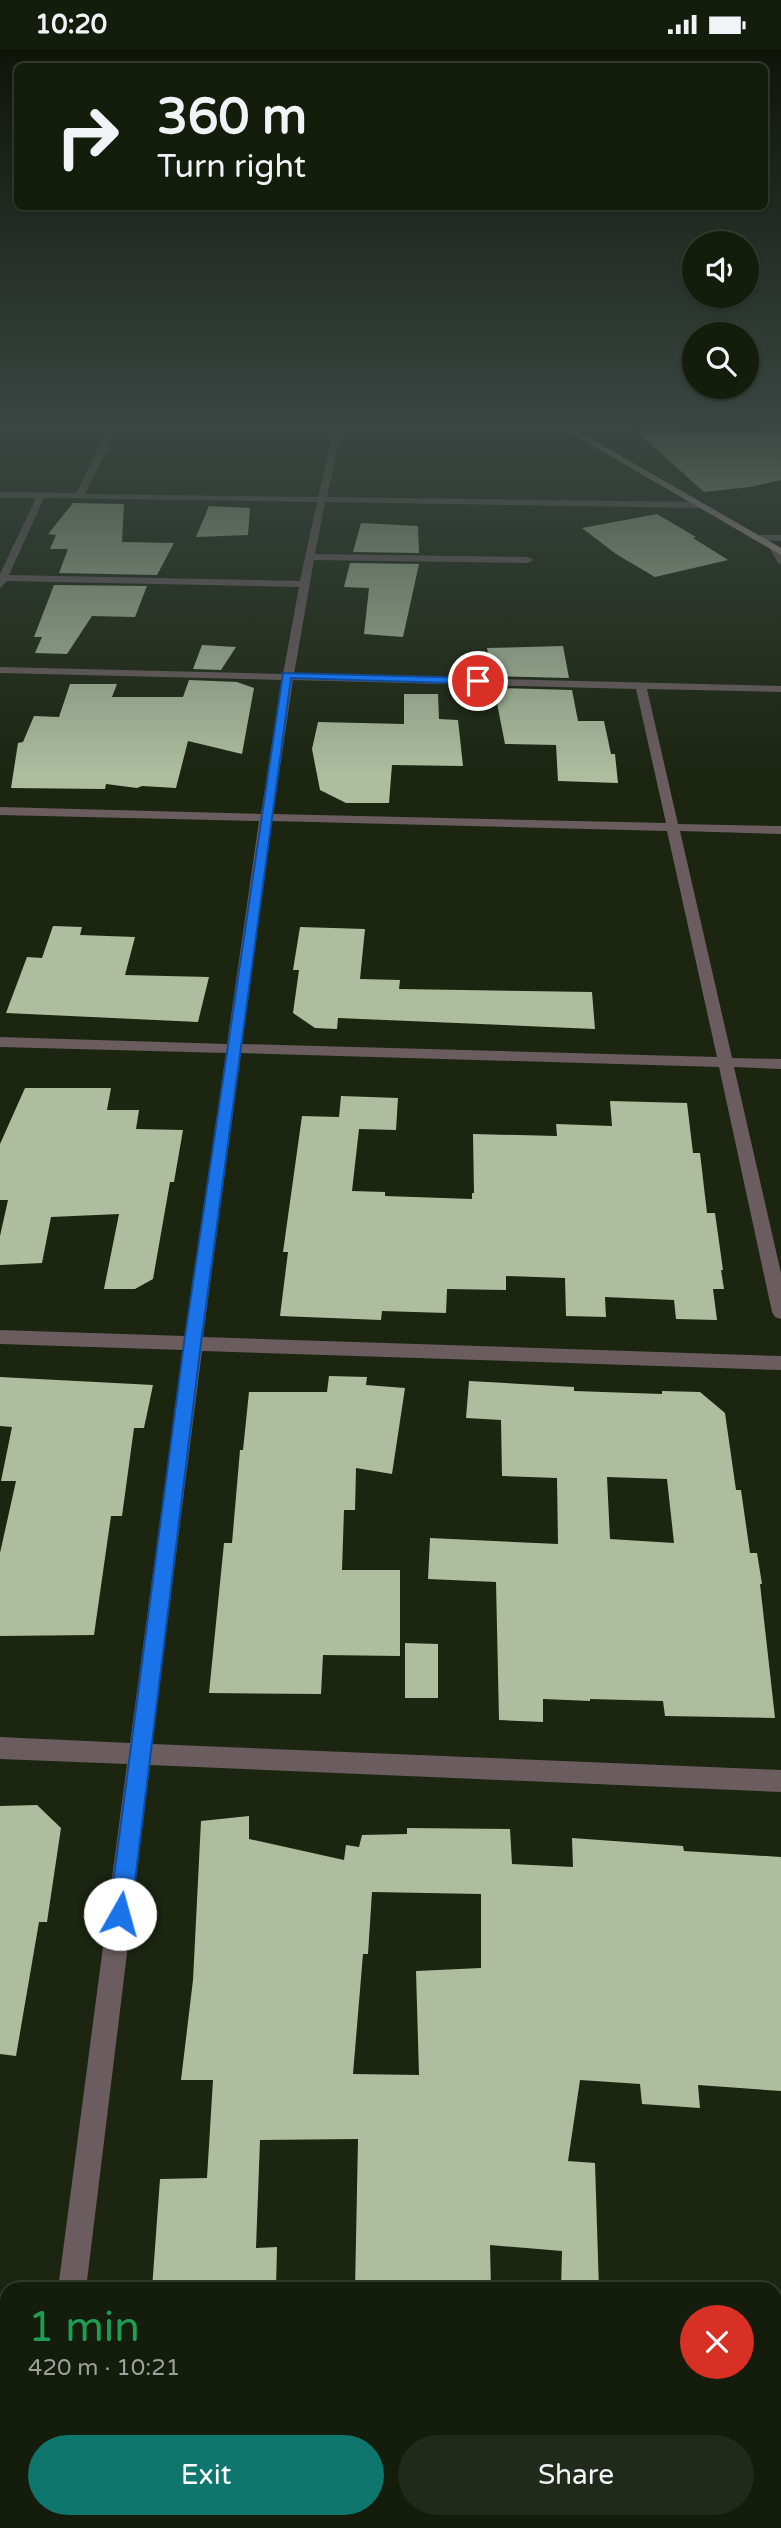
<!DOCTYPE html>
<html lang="en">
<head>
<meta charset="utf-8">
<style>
	:root { --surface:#141c0c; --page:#21291a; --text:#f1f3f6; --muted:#9da19d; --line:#333a2d; --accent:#0f766e }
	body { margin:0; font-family:"Varela Round",sans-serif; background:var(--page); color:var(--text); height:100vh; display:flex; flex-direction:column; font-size:26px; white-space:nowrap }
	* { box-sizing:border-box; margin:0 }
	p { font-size:23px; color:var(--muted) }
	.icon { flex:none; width:38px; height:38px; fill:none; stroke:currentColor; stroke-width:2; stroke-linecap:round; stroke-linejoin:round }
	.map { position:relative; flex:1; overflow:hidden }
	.details { position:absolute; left:0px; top:2233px; width:782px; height:247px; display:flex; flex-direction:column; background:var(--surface); border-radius:21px 21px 0 0; box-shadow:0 2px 5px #0004,0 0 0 2px var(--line) }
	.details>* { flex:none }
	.banner { position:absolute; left:14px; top:14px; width:754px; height:147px; border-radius:10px; box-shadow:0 2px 5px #0004,0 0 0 2px var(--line); background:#141c0c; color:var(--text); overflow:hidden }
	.fabs { position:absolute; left:682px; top:182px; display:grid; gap:14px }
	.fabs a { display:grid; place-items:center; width:77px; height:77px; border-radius:50%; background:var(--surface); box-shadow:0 2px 5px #0004,0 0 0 2px var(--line); font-size:35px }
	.pin { position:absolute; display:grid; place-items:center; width:60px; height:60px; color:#fff; margin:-30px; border:4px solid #fff; border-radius:50%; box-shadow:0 2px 7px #0007 }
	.me { position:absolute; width:77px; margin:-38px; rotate:7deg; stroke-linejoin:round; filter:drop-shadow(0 0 5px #0008) }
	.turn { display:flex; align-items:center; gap:24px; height:147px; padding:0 28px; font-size:32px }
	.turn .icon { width:91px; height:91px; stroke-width:2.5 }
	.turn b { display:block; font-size:49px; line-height:60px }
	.round { display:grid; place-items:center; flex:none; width:74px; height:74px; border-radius:37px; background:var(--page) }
	.overview { display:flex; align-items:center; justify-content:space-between; height:119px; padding:0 28px }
	h1 { font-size:42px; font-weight:600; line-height:52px; color:#1e9e55 }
	.action { display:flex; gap:14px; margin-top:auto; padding:14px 28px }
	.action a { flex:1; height:80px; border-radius:42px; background:var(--accent); color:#fff; font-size:28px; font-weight:600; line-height:80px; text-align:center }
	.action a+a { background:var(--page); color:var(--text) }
	.status { display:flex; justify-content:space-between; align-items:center; height:49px; padding:0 35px; background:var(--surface); direction:ltr }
	.status svg { height:19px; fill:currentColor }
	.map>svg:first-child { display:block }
	.building { fill:#adbd9e; fill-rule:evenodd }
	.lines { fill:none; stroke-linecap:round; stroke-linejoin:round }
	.minor { fill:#6a5c5f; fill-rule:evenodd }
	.major { fill:#b3979c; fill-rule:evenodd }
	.route { fill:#1a73e8; stroke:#114b97; stroke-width:2 }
</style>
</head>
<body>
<div class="status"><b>10:20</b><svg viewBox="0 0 49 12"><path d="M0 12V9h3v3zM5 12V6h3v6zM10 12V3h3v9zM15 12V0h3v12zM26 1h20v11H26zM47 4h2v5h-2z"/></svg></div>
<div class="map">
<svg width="781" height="2479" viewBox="0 0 781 2479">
	<rect width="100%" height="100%" fill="#1b2510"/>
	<!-- building -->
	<path class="building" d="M 633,379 L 781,382 L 781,431 L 750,438 L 704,443 Z
		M 73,454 L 124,455 L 122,493 L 174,494 L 157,526 L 59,524 L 68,500 L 50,500 L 56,486 L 48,485 Z
		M 209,457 L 250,459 L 248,486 L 196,488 Z
		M 657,465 L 696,488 L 693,489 L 728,511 L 655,528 L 616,505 L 582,479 Z
		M 361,474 L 418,477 L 419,504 L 353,503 Z
		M 350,514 L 419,515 L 403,588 L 364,585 L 369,539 L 344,538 Z
		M 54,536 L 147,537 L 135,568 L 92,567 L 67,605 L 35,604 L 42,588 L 34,588 Z
		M 202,596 L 236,598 L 221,621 L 193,620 Z
		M 563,597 L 569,629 L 492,627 L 487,599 Z
		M 189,631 L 237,633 L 254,639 L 242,705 L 188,692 L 176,739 L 142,737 L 137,739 L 106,735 L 105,740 L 11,739 L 18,694 L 23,693 L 34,667 L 59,668 L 70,635 L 117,635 L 112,648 L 183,648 Z
		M 494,639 L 572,641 L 578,672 L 604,672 L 611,705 L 615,705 L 618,734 L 558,732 L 556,696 L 505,695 Z
		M 404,645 L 438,645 L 439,670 L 458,671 L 463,717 L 392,716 L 389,754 L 346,754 L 320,741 L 312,700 L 318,673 L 404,675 Z
		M 53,877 L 82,878 L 80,886 L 135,888 L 125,926 L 209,928 L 198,973 L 6,964 L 27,908 L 42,909 Z
		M 300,878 L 365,880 L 360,930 L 400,931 L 399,940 L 592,943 L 595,980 L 338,969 L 337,980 L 315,979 L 293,964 L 299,921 L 293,921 Z
		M 25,1039 L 111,1039 L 107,1061 L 139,1061 L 136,1080 L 183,1081 L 174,1133 L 170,1133 L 153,1230 L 135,1240 L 104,1240 L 119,1165 L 51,1168 L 42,1214 L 0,1216 L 0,1187 L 8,1151 L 0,1151 L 0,1095 Z
		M 341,1047 L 398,1049 L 396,1081 L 359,1080 L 352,1142 L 385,1143 L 385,1147 L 472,1150 L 472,1144 L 474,1144 L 473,1085 L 557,1087 L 556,1075 L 612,1077 L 610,1052 L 687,1054 L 693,1104 L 700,1104 L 707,1164 L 715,1164 L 723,1221 L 721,1221 L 724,1240 L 713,1240 L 717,1271 L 676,1270 L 674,1251 L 605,1248 L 606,1268 L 566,1267 L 565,1229 L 506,1227 L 506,1241 L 447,1240 L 446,1264 L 382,1262 L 381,1271 L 280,1267 L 288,1203 L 283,1203 L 302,1067 L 339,1068 Z
		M 329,1327 L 367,1328 L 366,1336 L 405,1339 L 392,1425 L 356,1419 L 355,1461 L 344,1461 L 342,1521 L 400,1521 L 400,1607 L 323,1606 L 321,1645 L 209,1644 L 224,1494 L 232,1494 L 240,1401 L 243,1401 L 249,1343 L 327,1343 Z
		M 0,1328 L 153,1336 L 144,1379 L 134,1379 L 122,1467 L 111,1467 L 94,1586 L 0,1587 L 0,1504 L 16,1432 L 1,1432 L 12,1378 L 0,1377 Z
		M 469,1332 L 574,1338 L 574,1342 L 662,1345 L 662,1342 L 700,1343 L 725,1364 L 736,1441 L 741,1441 L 750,1504 L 757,1504 L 762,1535 L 760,1535 L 775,1669 L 665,1667 L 663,1652 L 590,1650 L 590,1652 L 543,1650 L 543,1673 L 499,1671 L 496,1533 L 428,1530 L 430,1489 L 558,1495 L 557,1429 L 502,1427 L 501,1371 L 466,1369 ZM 607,1428 L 667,1430 L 674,1494 L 610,1490 Z
		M 405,1594 L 438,1595 L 438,1649 L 405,1649 Z
		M 37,1756 L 61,1779 L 47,1873 L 39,1873 L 16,2007 L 0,2005 L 0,1757 Z
		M 249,1767 L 249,1790 L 344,1811 L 346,1796 L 359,1798 L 362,1786 L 407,1785 L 407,1779 L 510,1780 L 512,1815 L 573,1818 L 572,1789 L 683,1797 L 684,1802 L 781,1808 L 781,2042 L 698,2036 L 700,2059 L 642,2055 L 640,2035 L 580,2031 L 568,2112 L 595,2114 L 599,2240 L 561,2240 L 562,2202 L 490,2196 L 491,2240 L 355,2240 L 358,2090 L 260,2091 L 256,2199 L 277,2198 L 276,2240 L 152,2240 L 160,2130 L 207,2129 L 213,2031 L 181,2031 L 193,1931 L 201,1772 ZM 372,1843 L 481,1845 L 481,1919 L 416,1922 L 419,2026 L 353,2025 L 363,1905 L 368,1905 Z"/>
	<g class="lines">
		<!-- minor -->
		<path class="minor" d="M 109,379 L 117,379 L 85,445 L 318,448 L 333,384 L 227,379 L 342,379 L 327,448 L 700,453 L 704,456 L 700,459 L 325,453 L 315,505 L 528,508 L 533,511 L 528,514 L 314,511 L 294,625 L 781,637 L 781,643 L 647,640 L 678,775 L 781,777 L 781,785 L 680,782 L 732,1009 L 781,1010 L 781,1020 L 734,1018 L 781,1224 L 781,1270 L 775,1268 L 772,1263 L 719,1018 L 241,1004 L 203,1288 L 781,1307 L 781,1321 L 202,1302 L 152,1695 L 781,1721 L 781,1743 L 150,1716 L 86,2240 L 58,2240 L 127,1715 L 0,1710 L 0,1688 L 130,1694 L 183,1301 L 0,1295 L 0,1281 L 185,1287 L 226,1004 L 0,998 L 0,988 L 227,995 L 259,772 L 0,766 L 0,758 L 261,765 L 282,631 L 0,624 L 0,618 L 283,625 L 299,538 L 7,532 L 0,539 L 0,525 L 36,449 L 0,449 L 0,443 L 76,444 ZM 44,449 L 317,453 L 300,532 L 9,526 ZM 293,631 L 636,640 L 666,774 L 273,765 ZM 272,772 L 667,782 L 717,1008 L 242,995 Z
			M 757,486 L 781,486 L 781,492 L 754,491 L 752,489 Z
			M 775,497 L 781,503 L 781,515 L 778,514 L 770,500 Z
			M 0,2440 L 7,2440 L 7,2470 L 0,2470 Z
			M 27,2473 L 57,2473 L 58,2479 L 26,2479 Z
			M 381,2473 L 551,2473 L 554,2479 L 384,2479 Z"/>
		<!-- major -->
		<path class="major" d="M 562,379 L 572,379 L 781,499 L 781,506 Z"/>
	</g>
	<!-- sky -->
	<linearGradient id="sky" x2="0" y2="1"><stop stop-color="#0f1409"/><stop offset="0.52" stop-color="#394642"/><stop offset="1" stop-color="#394642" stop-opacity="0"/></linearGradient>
	<rect width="781" height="726" fill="url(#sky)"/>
	<!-- route -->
	<path class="route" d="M 283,624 L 478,629 L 483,632 L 478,635 L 291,629 L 201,1294 L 131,1865 L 128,1873 L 120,1876 L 112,1873 L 109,1865 L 184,1294 Z"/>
</svg>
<div class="fabs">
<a><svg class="icon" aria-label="sound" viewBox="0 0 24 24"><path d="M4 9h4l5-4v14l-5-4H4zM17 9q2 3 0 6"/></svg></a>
<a><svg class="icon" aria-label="search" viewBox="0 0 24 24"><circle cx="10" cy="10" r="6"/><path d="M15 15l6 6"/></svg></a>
</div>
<div class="pin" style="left:478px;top:632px;background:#d93025"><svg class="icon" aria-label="arrive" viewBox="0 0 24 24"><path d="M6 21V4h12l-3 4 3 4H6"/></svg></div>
<svg class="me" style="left:120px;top:1865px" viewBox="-20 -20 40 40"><circle r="19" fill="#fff"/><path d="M0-13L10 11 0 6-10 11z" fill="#1a73e8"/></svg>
<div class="banner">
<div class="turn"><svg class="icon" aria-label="right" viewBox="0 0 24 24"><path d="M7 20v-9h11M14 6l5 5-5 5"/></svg><div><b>360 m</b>Turn right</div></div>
</div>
<section class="details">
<div class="overview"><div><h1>1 min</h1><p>420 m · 10:21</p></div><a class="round" style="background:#d93025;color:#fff"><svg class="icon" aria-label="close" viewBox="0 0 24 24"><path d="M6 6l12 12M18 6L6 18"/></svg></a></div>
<div class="action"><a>Exit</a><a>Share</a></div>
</section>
</div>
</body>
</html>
